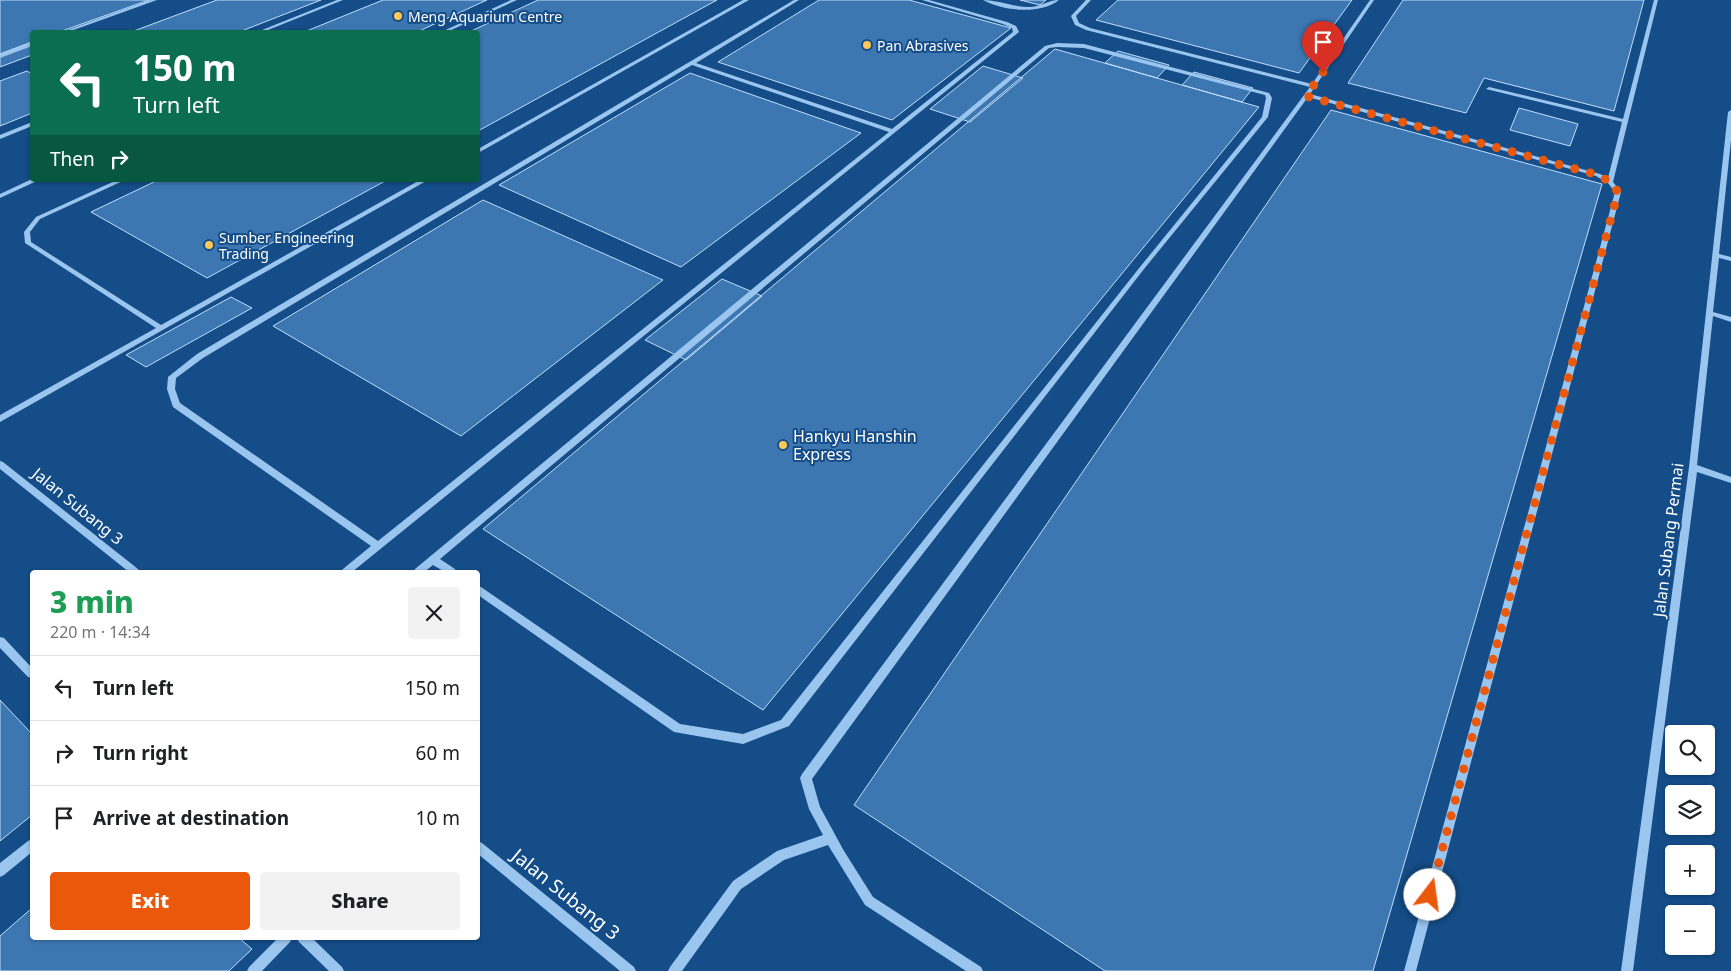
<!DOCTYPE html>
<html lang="en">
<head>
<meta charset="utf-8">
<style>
	:root { --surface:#fff; --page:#f2f2f2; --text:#202124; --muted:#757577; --line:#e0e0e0; --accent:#ea580c }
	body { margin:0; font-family:"Noto Sans",sans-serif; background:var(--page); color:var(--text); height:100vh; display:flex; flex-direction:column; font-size:19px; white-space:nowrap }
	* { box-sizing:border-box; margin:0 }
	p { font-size:16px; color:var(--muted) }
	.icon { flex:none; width:28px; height:28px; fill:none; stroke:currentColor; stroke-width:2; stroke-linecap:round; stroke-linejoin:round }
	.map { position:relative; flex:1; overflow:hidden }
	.drawer { position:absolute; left:30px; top:570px; width:450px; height:370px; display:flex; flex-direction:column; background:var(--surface); border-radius:5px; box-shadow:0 1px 4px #0004 }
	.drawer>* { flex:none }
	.hud { position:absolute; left:30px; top:30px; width:450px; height:152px; border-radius:5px; box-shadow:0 1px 4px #0004; background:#0b6e4f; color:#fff; overflow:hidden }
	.controls { position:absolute; left:1665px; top:725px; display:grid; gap:10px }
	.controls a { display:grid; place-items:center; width:50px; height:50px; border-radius:5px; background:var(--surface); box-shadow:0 1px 4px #0004; font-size:25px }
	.pin { position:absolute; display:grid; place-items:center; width:42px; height:42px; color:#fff; margin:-51px -21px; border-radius:50% 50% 50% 0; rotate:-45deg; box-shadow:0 0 5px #0007 }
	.pin .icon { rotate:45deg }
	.me { position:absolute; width:55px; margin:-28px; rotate:15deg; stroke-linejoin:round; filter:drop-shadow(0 0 4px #0008) }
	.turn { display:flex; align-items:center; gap:18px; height:105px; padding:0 20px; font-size:22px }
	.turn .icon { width:65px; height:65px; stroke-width:2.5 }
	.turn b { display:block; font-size:35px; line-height:42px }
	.then { display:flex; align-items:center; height:48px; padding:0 20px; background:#0003; gap:10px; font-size:19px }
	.round { display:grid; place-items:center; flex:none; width:52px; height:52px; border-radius:5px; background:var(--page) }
	.headline { display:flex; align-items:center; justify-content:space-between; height:85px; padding:0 20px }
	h1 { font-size:30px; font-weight:800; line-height:38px; color:#1e9e55 }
	.button { display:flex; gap:10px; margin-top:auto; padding:10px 20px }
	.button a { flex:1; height:58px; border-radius:5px; background:var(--accent); color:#fff; font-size:20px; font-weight:800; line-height:58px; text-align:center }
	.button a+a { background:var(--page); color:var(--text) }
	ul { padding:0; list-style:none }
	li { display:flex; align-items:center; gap:15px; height:65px; padding:0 20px; border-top:1px solid var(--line) }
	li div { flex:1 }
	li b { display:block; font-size:19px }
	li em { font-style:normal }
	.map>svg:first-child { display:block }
	.building { fill:#3d77b2; stroke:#c0defb }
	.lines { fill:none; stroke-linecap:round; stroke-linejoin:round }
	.minor { fill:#9ac5ef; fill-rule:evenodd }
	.route { stroke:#ea580c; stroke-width:9; stroke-dasharray:0 16.2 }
	.poi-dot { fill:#ffc658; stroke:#144d88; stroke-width:2 }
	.labels { text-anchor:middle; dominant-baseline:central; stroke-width:4; stroke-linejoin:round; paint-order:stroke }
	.far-poi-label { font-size:14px; fill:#fff; stroke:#144d88; text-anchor:start }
	.poi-label { font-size:16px; fill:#fff; stroke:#144d88; text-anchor:start }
	.street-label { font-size:16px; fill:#fff; stroke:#144d88 }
	.near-street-label { font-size:19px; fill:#fff; stroke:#144d88 }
</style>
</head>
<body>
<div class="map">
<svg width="1731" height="971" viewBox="0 0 1731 971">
	<rect width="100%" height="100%" fill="#144d88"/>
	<!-- building -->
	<path class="building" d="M 0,0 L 149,0 L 59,32 L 32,32 L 32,42 L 0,54 Z
		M 217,0 L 321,0 L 239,32 L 131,32 Z
		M 383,0 L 487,0 L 417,32 L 304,32 Z
		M 538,0 L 717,0 L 478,131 L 478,32 L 469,32 Z
		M 819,0 L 909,0 L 1011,28 L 892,120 L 718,62 Z
		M 1020,0 L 1046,0 L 1040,5 Z
		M 1118,0 L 1352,0 L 1299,73 L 1096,20 Z
		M 1403,0 L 1644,0 L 1614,111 L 1484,78 L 1466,113 L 1348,83 Z
		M 32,42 L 32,55 L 0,67 L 0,54 Z
		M 1055,49 L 1259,107 L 763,710 L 483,529 Z
		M 1118,51 L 1169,65 L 1157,78 L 1105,63 Z
		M 983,66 L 1023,78 L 970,122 L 930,109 Z
		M 27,71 L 32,74 L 32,113 L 0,126 L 0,81 Z
		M 1194,72 L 1253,88 L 1242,102 L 1182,85 Z
		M 690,73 L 861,133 L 681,267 L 499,185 Z
		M 1519,108 L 1578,124 L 1570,146 L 1510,130 Z
		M 1331,110 L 1602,184 L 1373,971 L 1105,971 L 854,805 Z
		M 158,180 L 387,180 L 207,278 L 91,212 Z
		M 483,200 L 663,280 L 461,436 L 273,326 Z
		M 722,279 L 762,296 L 686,360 L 645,340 Z
		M 231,297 L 252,308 L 146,367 L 126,355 Z
		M 0,700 L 32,734 L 32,815 L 0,841 Z
		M 32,908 L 32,938 L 239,938 L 252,949 L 229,971 L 0,971 L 0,936 Z"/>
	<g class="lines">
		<!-- minor -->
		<path class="minor" d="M 150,0 L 157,0 L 68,32 L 62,32 Z
			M 337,0 L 343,0 L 263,32 L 257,32 Z
			M 511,0 L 517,0 L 447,32 L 441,32 Z
			M 743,0 L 749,0 L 478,153 L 478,149 Z
			M 794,0 L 799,0 L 696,63 L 892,129 L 1013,32 L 1012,28 L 1003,24 L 922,0 L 929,0 L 1007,22 L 1016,26 L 1019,32 L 352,572 L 341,572 L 343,569 L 371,546 L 173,407 L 167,389 L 168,377 L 197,354 ZM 692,65 L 889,132 L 378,541 L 180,403 L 175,389 L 176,378 L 203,358 Z
			M 983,0 C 998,0 1013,7 1029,7 C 1040,7 1049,0 1059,0 C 1040,15 1003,11 983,0 Z
			M 1086,0 L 1091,0 L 1076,16 L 1079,23 L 1090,28 L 1312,84 L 1370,0 L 1374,0 L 1310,94 L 1600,174 L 1608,178 L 1622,122 L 1486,89 L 1489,87 L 1623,119 L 1654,0 L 1658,0 L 1613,182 L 1621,192 L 1416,971 L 1404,971 L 1615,192 L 1608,183 L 1596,176 L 1308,97 L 812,779 L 820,807 L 844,851 L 873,897 L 981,967 L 983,971 L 966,971 L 865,905 L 828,845 L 784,860 L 741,889 L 682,971 L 668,971 L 670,967 L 733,881 L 777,851 L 823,835 L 809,809 L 800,778 L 802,774 L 1310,87 L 1086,30 L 1075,25 L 1071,16 Z
			M 32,42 L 32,46 L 0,58 L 0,54 Z
			M 1057,43 L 1084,44 L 1269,93 L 1272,98 L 1268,117 L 1144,269 L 789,726 L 743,744 L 674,732 L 478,595 L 478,586 L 481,587 L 680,724 L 743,734 L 781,720 L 1140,267 L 1262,117 L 1266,98 L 1265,95 L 1084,48 L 1057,47 L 1049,48 L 440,559 L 455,569 L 456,572 L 445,572 L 433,565 L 424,572 L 414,572 L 415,569 L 1045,46 Z
			M 1731,110 L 1731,140 L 1719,254 L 1731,257 L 1731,261 L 1719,258 L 1713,312 L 1731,317 L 1731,322 L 1713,316 L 1697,465 L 1731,477 L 1731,483 L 1697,472 L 1633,971 L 1621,971 L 1689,467 L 1728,112 Z
			M 32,122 L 32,126 L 0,139 L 0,135 Z
			M 32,179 L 39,180 L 0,198 L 0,194 Z
			M 117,180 L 125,180 L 40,219 L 30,232 L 31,242 L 161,325 L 420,180 L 428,180 L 0,422 L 0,415 L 156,328 L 25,243 L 24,232 L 36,217 Z
			M 0,461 L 3,462 L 138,569 L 139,572 L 129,572 L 0,469 Z
			M 0,637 L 4,638 L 32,668 L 32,678 L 28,677 L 0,648 Z
			M 32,839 L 32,852 L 4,875 L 0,877 L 0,863 L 28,841 Z
			M 478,841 L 482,843 L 634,967 L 636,971 L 620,971 L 478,854 Z
			M 278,938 L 292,938 L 290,942 L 262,971 L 247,971 L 249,967 Z
			M 297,938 L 312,938 L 342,967 L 344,971 L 329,971 L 299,942 Z"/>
	</g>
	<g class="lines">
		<!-- route -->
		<path class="route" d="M 1323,72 L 1306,96 L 1598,175 L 1610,182 L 1618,192 L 1430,895"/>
	</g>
	<!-- markers -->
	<g class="poi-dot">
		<circle cx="398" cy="16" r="5"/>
		<circle cx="867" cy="45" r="5"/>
		<circle cx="209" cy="245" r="5"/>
		<circle cx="783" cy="445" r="5"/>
	</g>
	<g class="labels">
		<!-- far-poi labels -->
		<g class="far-poi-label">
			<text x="408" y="16">Meng Aquarium Centre</text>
			<text x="877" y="45">Pan Abrasives</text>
			<text x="219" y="237">Sumber Engineering<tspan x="219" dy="16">Trading</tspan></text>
		</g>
		<!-- poi labels -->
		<g class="poi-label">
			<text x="793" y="436">Hankyu Hanshin<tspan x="793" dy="18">Express</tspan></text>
		</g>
		<!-- street labels -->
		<g class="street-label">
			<text transform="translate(78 506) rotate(39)">Jalan Subang 3</text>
			<text transform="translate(1668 540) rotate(-83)">Jalan Subang Permai</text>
		</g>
		<!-- near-street labels -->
		<g class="near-street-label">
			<text transform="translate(566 894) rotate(39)">Jalan Subang 3</text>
		</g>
	</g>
</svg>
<div class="controls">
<a><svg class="icon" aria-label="search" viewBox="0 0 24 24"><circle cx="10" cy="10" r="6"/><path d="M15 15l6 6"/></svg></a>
<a><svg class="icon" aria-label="layers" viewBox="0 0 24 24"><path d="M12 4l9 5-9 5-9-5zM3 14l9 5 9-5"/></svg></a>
<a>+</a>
<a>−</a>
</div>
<div class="pin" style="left:1323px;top:72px;background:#d93025"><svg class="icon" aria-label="arrive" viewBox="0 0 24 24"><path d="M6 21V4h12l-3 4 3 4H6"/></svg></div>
<svg class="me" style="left:1430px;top:895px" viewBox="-20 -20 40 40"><circle r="19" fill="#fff"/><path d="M0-13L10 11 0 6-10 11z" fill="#ea580c"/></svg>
<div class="hud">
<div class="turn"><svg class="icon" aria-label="left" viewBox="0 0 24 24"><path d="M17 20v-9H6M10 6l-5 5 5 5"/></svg><div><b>150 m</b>Turn left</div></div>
<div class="then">Then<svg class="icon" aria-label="right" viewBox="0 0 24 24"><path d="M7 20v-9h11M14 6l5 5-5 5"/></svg></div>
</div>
<section class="drawer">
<div class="headline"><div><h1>3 min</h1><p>220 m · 14:34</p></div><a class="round"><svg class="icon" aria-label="close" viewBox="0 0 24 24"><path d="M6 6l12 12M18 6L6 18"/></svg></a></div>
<ul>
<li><svg class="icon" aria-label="left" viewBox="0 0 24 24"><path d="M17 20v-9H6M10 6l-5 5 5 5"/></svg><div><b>Turn left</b></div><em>150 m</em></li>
<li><svg class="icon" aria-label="right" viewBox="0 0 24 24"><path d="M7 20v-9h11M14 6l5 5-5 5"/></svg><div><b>Turn right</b></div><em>60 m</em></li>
<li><svg class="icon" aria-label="arrive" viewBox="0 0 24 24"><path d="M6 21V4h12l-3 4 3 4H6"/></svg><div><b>Arrive at destination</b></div><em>10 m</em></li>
</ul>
<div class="button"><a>Exit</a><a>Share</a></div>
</section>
</div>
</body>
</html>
